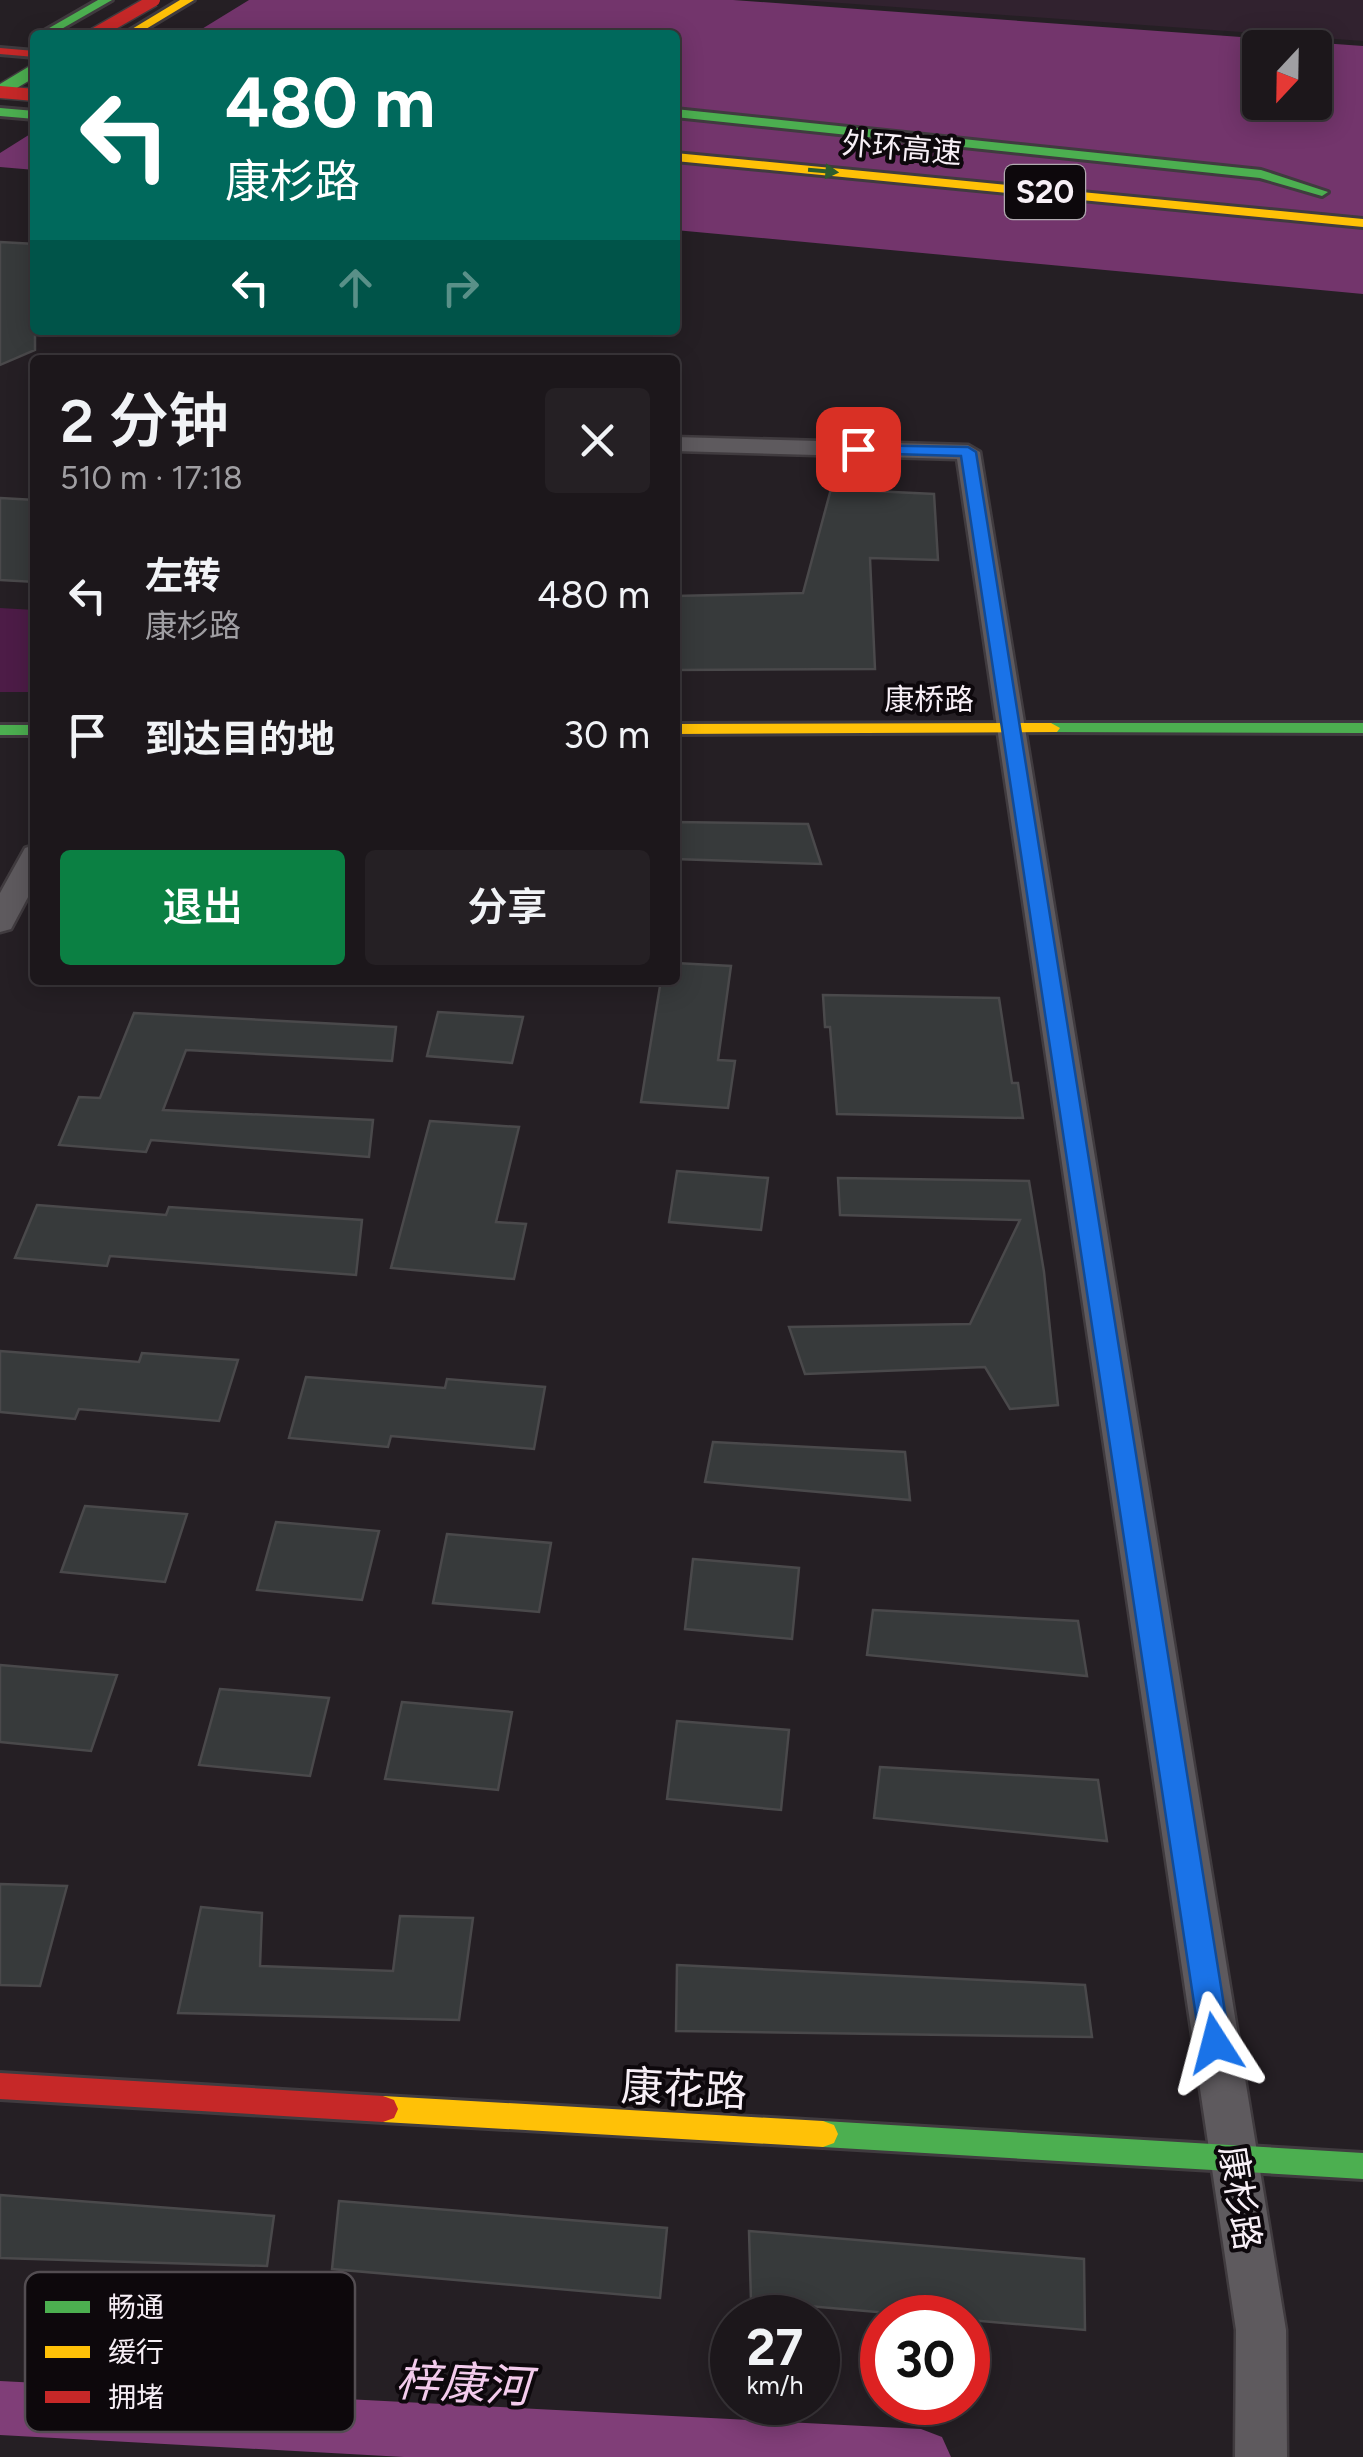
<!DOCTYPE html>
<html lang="zh">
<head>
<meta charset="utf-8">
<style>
	:root { --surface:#1c171b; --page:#252024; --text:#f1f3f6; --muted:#a09fa3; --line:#3a363a; --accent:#0b8043 }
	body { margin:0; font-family:Figtree,"Noto Sans SC",sans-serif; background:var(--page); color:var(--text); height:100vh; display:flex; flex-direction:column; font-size:38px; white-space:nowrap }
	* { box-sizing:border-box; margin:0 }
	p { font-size:32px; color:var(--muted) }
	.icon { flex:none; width:55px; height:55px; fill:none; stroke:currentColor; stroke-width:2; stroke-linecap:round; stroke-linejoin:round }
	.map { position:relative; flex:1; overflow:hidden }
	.side { position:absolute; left:30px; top:355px; width:650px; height:630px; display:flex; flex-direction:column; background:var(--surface); border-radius:10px; box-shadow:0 5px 25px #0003,0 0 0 2px var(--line) }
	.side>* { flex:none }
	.top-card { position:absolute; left:30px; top:30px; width:650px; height:305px; border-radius:10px; box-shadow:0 5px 25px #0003,0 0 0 2px var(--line); background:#00695c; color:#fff; overflow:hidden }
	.needle { width:65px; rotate:202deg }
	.controls { position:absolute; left:1242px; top:30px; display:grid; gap:20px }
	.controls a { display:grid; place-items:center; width:90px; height:90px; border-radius:10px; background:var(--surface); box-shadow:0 5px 25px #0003,0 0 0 2px var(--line); font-size:50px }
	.speed { position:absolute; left:710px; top:2295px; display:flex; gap:20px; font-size:50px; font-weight:700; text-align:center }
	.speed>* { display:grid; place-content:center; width:130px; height:130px; border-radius:50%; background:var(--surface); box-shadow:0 5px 25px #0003,0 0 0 2px var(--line); line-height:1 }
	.speed small { font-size:25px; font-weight:400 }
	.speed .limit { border:15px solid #d22; background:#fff; color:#111 }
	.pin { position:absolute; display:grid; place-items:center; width:85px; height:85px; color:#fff; margin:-42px; border-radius:20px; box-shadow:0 5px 15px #0006 }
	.me { position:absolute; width:110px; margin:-55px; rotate:351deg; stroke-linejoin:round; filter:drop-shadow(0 0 8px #0008) }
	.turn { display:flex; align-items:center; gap:35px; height:210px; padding:0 30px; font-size:45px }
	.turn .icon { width:130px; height:130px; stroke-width:2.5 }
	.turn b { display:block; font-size:70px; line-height:85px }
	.lanes { display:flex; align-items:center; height:95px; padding:0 30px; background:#0003; justify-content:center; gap:50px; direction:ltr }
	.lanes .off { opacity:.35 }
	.round { display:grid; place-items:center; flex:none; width:105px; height:105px; border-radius:10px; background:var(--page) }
	.head { display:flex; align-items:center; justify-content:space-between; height:170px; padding:0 30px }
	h1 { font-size:60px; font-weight:600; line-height:75px }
	.button { display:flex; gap:20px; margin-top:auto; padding:20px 30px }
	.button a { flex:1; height:115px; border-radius:10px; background:var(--accent); color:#fff; font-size:40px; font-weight:600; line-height:115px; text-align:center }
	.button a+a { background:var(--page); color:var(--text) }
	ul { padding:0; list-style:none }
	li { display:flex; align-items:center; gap:30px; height:140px; padding:0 30px }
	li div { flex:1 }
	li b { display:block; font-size:38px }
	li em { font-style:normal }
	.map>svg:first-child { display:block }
	.built { fill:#31222f }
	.green { fill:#4d1c47 }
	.forest { fill:#73356c; fill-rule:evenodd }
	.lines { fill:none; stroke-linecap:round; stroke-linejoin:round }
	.canal { fill:#803e78; fill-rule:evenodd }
	.building { fill:#373a3b; stroke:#4a494b; stroke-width:2.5 }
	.street-casing { stroke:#403b3f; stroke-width:5 }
	.fast-casing { stroke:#403b3f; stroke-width:6 }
	.slow-casing { stroke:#403b3f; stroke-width:6 }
	.jam-casing { stroke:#403b3f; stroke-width:6 }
	.street { fill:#5e5a5e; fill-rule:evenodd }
	.fast { fill:#4caf50; fill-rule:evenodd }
	.slow { fill:#ffc107; fill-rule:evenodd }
	.jam { fill:#c62828; fill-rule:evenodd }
	.fast-bridge-casing { stroke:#403b3f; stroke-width:15; stroke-linecap:butt }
	.jam-bridge-casing { stroke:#403b3f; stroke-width:15; stroke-linecap:butt }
	.fast-bridge { stroke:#4caf50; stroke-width:12 }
	.jam-bridge { stroke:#c62828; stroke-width:12 }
	.oneway { fill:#2c5c2e }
	.route { fill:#1a73e8; stroke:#114b97; stroke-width:2.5 }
	.labels { text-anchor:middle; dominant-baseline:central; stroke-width:8; stroke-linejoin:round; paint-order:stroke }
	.far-street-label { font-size:30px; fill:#f7eff6; stroke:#0d080c }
	.shield { fill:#0d080c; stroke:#b1aab0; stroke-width:2.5 }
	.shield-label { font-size:32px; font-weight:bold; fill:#f7eff6 }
	.street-label { font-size:35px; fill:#f7eff6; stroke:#0d080c }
	.near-street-label { font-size:42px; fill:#f7eff6; stroke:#0d080c }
	.near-water-label { font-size:45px; font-style:italic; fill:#f3cbec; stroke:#0d080c }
	.key { fill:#0d080c; stroke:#534d52; stroke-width:2.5 }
	.key-label { font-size:28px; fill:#f7eff6 }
</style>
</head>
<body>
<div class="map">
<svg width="1363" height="2457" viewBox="0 0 1363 2457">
	<rect width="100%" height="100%" fill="#251f24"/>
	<!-- built -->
	<path class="built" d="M 800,0 L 1363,0 L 1363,41 Z"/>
	<!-- green -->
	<path class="green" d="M 0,608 L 35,610 L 35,692 L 0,692 Z"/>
	<!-- forest -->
	<path class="forest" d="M 249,0 L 733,0 L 1363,46 L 1363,294 L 675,230 L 675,35 L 192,35 ZM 1260,48 L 1315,48 L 1315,102 L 1260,102 Z
		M 35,131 L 35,170 L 0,167 L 0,153 Z"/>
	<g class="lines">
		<!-- canal -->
		<path class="canal" d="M 0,2381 L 921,2429 L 942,2437 L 951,2457 L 404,2457 L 0,2435 Z"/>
	</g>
	<!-- building -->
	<path class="building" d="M 0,242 L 35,244 L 35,350 L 0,365 Z
		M 831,489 L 934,494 L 938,560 L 870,558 L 875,669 L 675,670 L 675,596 L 803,593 Z
		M 0,498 L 35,500 L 35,582 L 0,580 Z
		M 675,822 L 808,824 L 821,864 L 675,859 Z
		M 675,963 L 731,966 L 718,1060 L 735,1061 L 728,1108 L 641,1102 L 661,980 L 675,980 Z
		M 823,995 L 999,998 L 1012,1083 L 1018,1083 L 1023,1118 L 837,1114 L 830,1027 L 825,1027 Z
		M 438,1012 L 523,1017 L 512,1063 L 427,1056 Z
		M 134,1013 L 396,1027 L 392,1061 L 186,1050 L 163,1110 L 373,1120 L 369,1157 L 151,1140 L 146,1152 L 59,1145 L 79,1097 L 100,1098 Z
		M 430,1121 L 519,1127 L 496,1222 L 526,1224 L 514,1279 L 391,1268 Z
		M 677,1171 L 768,1178 L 761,1230 L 669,1222 Z
		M 838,1178 L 1029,1181 L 1044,1272 L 1058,1405 L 1010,1409 L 985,1367 L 805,1374 L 789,1327 L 970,1324 L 1020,1220 L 840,1215 Z
		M 37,1205 L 166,1215 L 169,1207 L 362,1220 L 356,1275 L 110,1256 L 107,1266 L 15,1258 Z
		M 0,1351 L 139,1362 L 142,1353 L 238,1360 L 219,1421 L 79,1409 L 75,1419 L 0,1412 Z
		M 306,1377 L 445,1388 L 447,1379 L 545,1387 L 534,1449 L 391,1436 L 388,1447 L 289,1438 Z
		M 713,1442 L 905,1452 L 910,1500 L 705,1482 Z
		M 85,1506 L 187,1514 L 165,1582 L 61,1572 Z
		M 276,1522 L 379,1531 L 362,1600 L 257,1590 Z
		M 447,1534 L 551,1543 L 539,1612 L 433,1603 Z
		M 693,1559 L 799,1568 L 792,1639 L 685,1629 Z
		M 873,1610 L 1078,1621 L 1087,1676 L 867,1655 Z
		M 0,1665 L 117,1675 L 91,1751 L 0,1742 Z
		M 220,1689 L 329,1698 L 310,1776 L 199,1765 Z
		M 402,1702 L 512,1712 L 498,1790 L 385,1779 Z
		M 677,1721 L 789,1730 L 781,1810 L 667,1799 Z
		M 880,1767 L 1098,1780 L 1107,1841 L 874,1818 Z
		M 0,1884 L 67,1886 L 40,1986 L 0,1985 Z
		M 201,1907 L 262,1913 L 260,1966 L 393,1971 L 400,1916 L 473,1918 L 459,2020 L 178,2013 Z
		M 677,1965 L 1085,1985 L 1092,2037 L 676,2031 Z
		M 0,2195 L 274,2216 L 267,2266 L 0,2258 Z
		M 339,2201 L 667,2228 L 660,2298 L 332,2269 Z
		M 749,2231 L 1084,2259 L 1085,2330 L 751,2301 Z"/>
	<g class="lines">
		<!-- street casing -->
		<g class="street-casing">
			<path id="street" d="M 675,437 L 968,445 L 980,452 L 1286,2330 L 1287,2457 L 1235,2457 L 1236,2330 L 957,459 L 675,451 Z
				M 35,845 L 35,884 L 11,929 L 0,932 L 0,893 L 25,848 Z"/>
		</g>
		<!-- fast casing -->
		<g class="fast-casing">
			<path id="fast" d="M 98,0 L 112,0 L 51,35 L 37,35 Z
				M 0,108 L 35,111 L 35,119 L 0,116 Z
				M 675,109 L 1261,170 L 1328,192 L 1322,196 L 1260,178 L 675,117 Z
				M 1051,723 L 1363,723 L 1363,733 L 1045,732 L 1042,728 Z
				M 0,725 L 35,725 L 35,735 L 0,735 Z
				M 823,2121 L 1363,2153 L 1363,2179 L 823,2147 L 812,2143 L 808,2134 L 812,2125 Z"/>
		</g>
		<!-- slow casing -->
		<g class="slow-casing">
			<path id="slow" d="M 180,0 L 194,0 L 136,35 L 122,35 Z
				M 675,153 L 1363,219 L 1363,227 L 675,161 Z
				M 1051,723 L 1060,728 L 1057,732 L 675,734 L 675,724 Z
				M 383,2096 L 823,2121 L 834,2125 L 838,2134 L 834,2143 L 823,2147 L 383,2122 L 372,2118 L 368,2109 L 372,2100 Z"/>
		</g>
		<!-- jam casing -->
		<g class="jam-casing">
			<path id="jam" d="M 0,48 L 35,51 L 35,57 L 0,54 Z
				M 0,2073 L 383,2096 L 394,2100 L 398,2109 L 394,2118 L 383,2122 L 0,2099 Z"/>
		</g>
		<!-- street -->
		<use href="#street" class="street"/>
		<!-- fast -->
		<use href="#fast" class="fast"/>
		<!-- slow -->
		<use href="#slow" class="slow"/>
		<!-- jam -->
		<use href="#jam" class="jam"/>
		<!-- fast-bridge casing -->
		<g class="fast-bridge-casing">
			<path id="fast-bridge" d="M 0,91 L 35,70"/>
		</g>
		<!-- jam-bridge casing -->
		<g class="jam-bridge-casing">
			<path id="jam-bridge" d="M 93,35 L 154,0
				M 0,92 L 35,95"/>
		</g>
		<!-- fast-bridge -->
		<use href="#fast-bridge" class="fast-bridge"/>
		<!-- jam-bridge -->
		<use href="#jam-bridge" class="jam-bridge"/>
	</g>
	<!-- one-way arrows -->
	<defs><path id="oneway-solid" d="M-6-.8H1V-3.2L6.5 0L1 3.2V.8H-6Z" transform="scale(2.5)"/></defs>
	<use class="oneway" href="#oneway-solid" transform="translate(823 171) rotate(5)"/>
	<!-- route -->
	<path class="route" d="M 853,445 L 968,447 L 976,452 L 1230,2043 L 1226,2052 L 1215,2055 L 1205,2052 L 1200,2043 L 961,456 L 858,453 L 851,449 Z"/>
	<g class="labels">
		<!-- far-street labels -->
		<g class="far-street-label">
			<text transform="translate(902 148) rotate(5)">外环高速</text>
			<text x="929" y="699">康桥路</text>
		</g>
		<!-- shield labels -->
		<rect class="shield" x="1005" y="165" width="80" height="54" rx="8"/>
		<g class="shield-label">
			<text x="1045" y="192">S20</text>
		</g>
		<!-- street labels -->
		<g class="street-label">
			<text transform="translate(1240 2198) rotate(81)">康杉路</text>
		</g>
		<!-- near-street labels -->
		<g class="near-street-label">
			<text transform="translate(684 2089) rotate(3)">康花路</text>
		</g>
		<!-- near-water labels -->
		<g class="near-water-label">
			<text transform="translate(463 2383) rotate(3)">梓康河</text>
		</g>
	</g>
	<!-- legend -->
	<rect x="25" y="2272" width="330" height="160" rx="15" class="key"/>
	<rect x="45" y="2301" width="45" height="12" fill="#4caf50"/>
	<rect x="45" y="2346" width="45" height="12" fill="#ffc107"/>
	<rect x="45" y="2391" width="45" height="12" fill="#c62828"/>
	<g class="key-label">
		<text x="108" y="2317">畅通</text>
		<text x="108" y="2362">缓行</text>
		<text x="108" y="2407">拥堵</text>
	</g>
</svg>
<div class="controls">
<a><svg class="needle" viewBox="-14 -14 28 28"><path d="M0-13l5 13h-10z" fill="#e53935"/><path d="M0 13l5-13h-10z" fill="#a09fa3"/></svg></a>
</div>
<div class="speed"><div>27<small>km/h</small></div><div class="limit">30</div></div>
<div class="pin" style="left:858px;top:449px;background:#d93025"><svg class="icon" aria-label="arrive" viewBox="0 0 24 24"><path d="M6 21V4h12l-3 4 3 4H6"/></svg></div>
<svg class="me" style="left:1215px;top:2043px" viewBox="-20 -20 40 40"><path d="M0-17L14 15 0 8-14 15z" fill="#1a73e8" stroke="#fff" stroke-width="4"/></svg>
<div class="top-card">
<div class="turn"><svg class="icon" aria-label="left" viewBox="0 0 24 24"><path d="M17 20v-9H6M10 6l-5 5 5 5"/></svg><div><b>480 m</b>康杉路</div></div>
<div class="lanes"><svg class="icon" aria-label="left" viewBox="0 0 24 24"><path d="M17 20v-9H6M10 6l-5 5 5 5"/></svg><svg class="icon off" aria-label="ahead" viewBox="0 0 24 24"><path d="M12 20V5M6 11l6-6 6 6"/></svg><svg class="icon off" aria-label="right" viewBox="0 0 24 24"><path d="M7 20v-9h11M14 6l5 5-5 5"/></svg></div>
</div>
<section class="side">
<div class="head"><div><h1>2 分钟</h1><p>510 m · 17:18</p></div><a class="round"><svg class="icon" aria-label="close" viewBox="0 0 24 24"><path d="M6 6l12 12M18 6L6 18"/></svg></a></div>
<ul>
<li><svg class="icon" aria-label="left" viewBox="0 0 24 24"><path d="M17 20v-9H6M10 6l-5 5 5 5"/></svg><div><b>左转</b><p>康杉路</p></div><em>480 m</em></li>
<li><svg class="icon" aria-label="arrive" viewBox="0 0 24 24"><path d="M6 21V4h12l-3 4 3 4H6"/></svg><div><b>到达目的地</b></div><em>30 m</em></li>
</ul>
<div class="button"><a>退出</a><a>分享</a></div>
</section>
</div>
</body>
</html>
